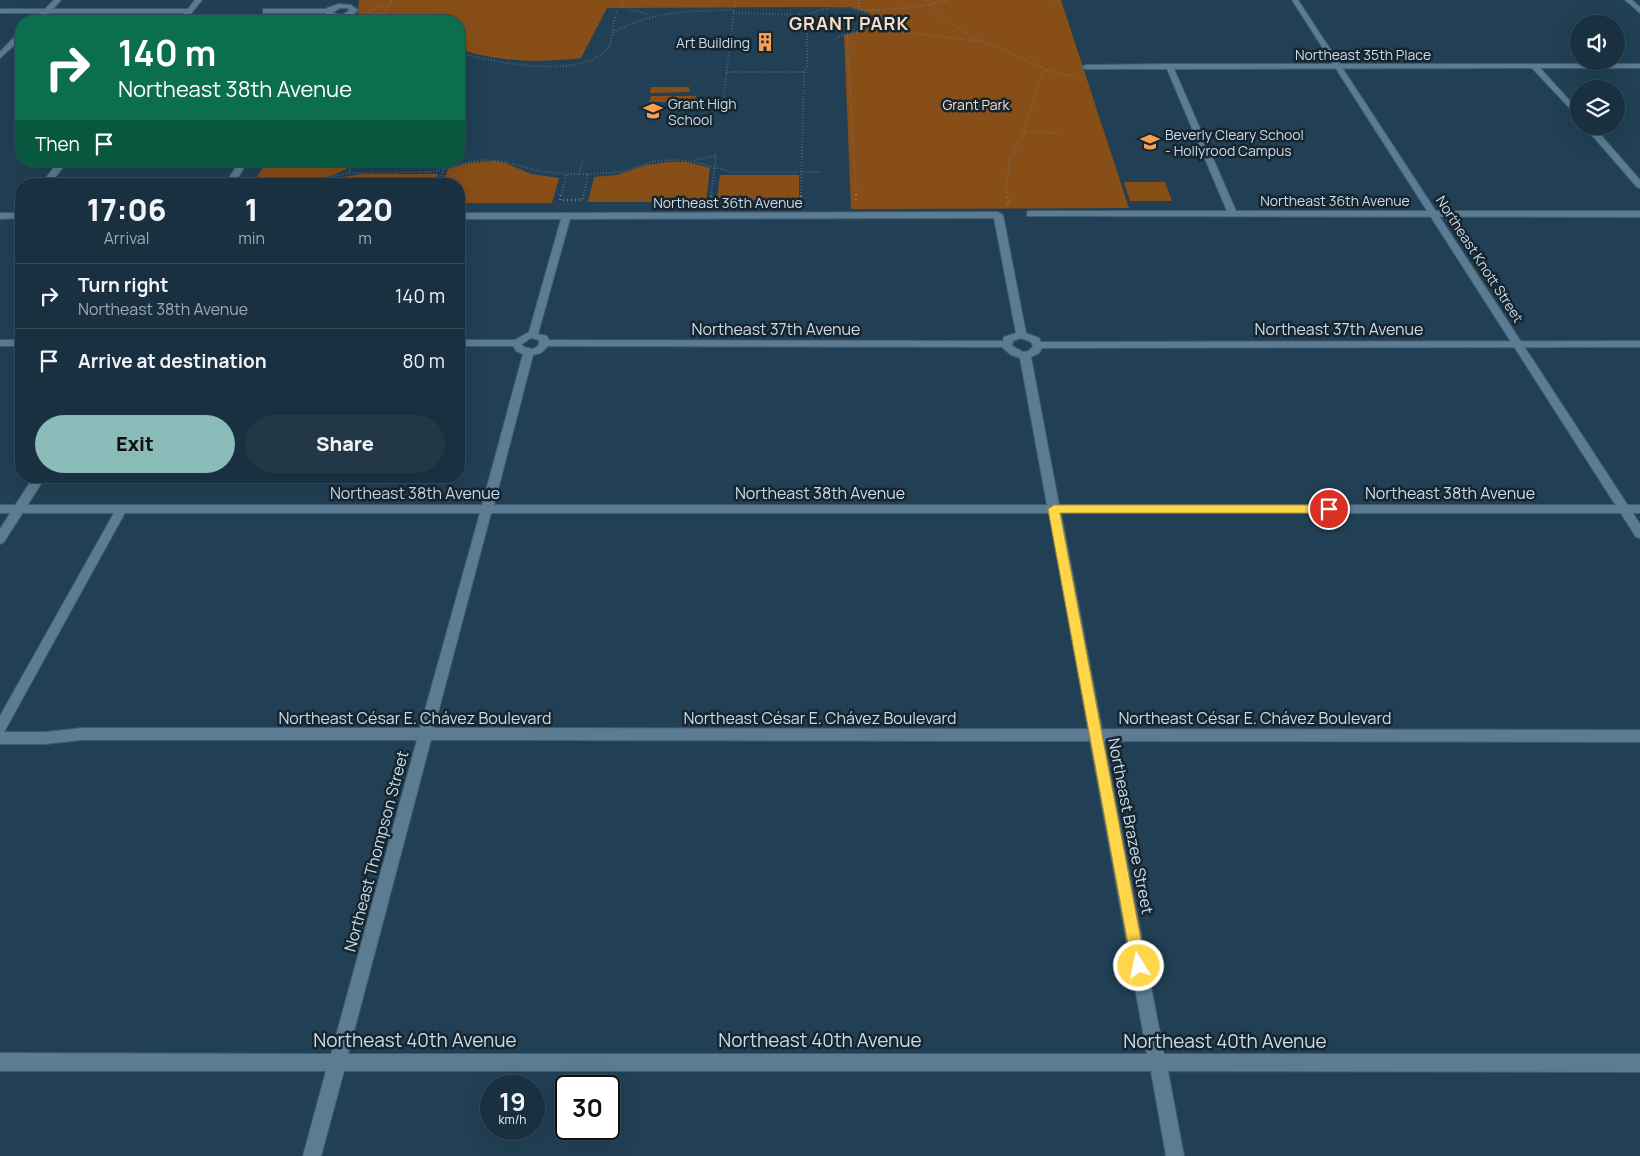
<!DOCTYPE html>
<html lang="en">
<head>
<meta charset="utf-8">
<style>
	:root { --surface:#193040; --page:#223847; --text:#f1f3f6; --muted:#9fa9b1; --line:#374b59; --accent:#8bbbb9 }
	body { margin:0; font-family:Manrope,sans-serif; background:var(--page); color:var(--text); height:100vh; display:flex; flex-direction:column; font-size:19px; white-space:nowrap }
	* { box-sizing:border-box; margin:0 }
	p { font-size:16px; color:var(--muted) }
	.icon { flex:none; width:28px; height:28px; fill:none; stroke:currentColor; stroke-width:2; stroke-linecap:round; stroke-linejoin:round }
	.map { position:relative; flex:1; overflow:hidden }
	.drawer { position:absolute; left:15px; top:178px; width:450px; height:305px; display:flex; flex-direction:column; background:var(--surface); border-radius:20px; box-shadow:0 5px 20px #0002,0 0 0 1px var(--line) }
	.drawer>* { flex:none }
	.hud { position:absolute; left:15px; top:15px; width:450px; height:152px; border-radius:20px; box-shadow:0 5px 20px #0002,0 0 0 1px var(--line); background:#0b6e4f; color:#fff; overflow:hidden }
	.tools { position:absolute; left:1570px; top:15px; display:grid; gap:10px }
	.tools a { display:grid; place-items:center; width:55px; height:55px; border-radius:50%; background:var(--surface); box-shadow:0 5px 20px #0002,0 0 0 1px var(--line); font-size:25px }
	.speed { position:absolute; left:480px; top:1075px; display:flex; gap:10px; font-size:25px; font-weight:700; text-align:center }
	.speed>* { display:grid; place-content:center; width:65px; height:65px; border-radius:50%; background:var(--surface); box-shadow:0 5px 20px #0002,0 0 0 1px var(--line); line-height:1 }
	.speed small { font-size:12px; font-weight:400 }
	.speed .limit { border:2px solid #111; border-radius:8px; background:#fff; color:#111 }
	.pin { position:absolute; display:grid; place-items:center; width:42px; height:42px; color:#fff; margin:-21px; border:2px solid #fff; border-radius:50%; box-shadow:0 1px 5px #0007 }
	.me { position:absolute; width:55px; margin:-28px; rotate:350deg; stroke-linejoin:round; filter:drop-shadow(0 0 4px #0008) }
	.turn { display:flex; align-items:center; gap:18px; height:105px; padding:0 20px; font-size:22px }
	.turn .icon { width:65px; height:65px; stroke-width:2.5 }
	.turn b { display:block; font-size:35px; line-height:42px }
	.then { display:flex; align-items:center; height:48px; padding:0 20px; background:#0003; gap:10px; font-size:19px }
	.eta { display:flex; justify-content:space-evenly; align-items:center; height:85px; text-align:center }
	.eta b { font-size:30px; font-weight:800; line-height:35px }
	.button { display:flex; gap:10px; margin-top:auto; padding:10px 20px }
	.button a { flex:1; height:58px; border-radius:30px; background:var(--accent); color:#111; font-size:20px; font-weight:800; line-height:58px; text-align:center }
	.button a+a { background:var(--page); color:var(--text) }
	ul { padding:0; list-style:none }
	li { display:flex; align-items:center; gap:15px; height:65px; padding:0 20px; border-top:1px solid var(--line) }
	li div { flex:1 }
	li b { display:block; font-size:19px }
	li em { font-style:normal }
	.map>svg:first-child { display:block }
	.green { fill:#874e18 }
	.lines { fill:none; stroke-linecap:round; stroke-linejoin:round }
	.lane-casing { stroke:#405d6e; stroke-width:2 }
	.street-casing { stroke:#405d6e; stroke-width:2 }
	.secondary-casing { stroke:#405d6e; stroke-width:2 }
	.path-far1 { stroke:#6a8395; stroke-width:2; stroke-dasharray:0.5 2.5; stroke-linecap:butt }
	.path { stroke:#6a8395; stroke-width:2.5; stroke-dasharray:1 3; stroke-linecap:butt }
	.lane { fill:#5b7c93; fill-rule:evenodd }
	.street { fill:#5b7c93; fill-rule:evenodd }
	.secondary { fill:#5b7c93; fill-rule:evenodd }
	.route { fill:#ffd54a; stroke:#a68a30 }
	.labels { text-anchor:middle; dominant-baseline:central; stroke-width:5; stroke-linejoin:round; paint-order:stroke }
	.far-poi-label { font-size:14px; fill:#cadce9; stroke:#17252f; text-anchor:start }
	.far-street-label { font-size:14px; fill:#cadce9; stroke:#17252f }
	.far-park-label { font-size:14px; fill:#f5dbc7; stroke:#17252f }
	.street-label { font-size:16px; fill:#cadce9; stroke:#17252f }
	.far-district-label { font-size:18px; font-weight:bold; letter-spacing:1px; fill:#f8dec9; stroke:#17252f }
	.near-street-label { font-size:19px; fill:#cadce9; stroke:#17252f }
</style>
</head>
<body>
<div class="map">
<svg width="1640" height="1156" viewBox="0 0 1640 1156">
	<rect width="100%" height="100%" fill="#214055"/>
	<!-- green -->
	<path class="green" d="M 359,0 L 1061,0 L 1129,208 L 851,209 L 844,35 L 865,30 L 877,21 C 871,11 859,10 849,7 L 607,8 L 581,58 C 540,63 499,62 459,49 L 459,21 L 382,21 L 374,17 L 351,18 L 358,13 Z
		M 651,87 L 689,87 L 690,92 L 652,93 L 650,93 Z
		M 651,96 L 696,96 L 695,102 L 649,102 Z
		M 267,161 L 353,161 C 342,183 275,184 253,184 Z
		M 494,161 L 506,163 L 531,174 L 559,178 L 552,203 L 459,203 L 459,184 L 442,184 L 448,169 L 468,163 Z
		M 668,162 L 687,162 L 710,168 L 706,202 L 588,202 L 594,177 L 617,175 L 646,165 Z
		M 362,174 L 438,174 L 433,184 L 300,184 Z
		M 720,175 L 799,175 L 799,200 L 717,200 Z
		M 1124,182 L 1165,182 L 1172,201 L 1130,201 Z"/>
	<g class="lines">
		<!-- lane casing -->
		<g class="lane-casing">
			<path id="lane" d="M 122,505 L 127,509 L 4,732 L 0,733 L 0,716 L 118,506 Z"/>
		</g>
		<!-- street casing -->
		<g class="street-casing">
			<path id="street" d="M 54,0 L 61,0 L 53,9 L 188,9 L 195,0 L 202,0 L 185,21 L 177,21 L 184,13 L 48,13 L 40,21 L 32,21 L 40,13 L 0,13 L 0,9 L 45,9 Z
				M 1625,0 L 1632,0 L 1640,7 L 1640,13 Z
				M 263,9 L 328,9 L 332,11 L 328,13 L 263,13 Z
				M 18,33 L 21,33 L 21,39 L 0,58 L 0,52 Z
				M 1169,64 L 1640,64 L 1640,68 L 1540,68 L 1579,111 L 1579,118 L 1532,68 L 1174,69 L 1236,211 L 1640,211 L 1640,217 L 1027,216 L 1027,212 L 1030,211 L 1227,211 L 1167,69 L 1086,69 L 1082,67 L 1086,65 Z
				M 1584,126 L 1593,126 L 1640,180 L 1640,188 L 1637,187 Z
				M 59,161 L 68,161 L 50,184 L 41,184 Z
				M 21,209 L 21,218 L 0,219 L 0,213 L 15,213 Z
				M 998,212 L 1003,215 L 1026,333 L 1039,338 L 1041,342 L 1640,341 L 1640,347 L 1042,348 L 1039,353 L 1031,357 L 1059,505 L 1640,505 L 1640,513 L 1061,513 L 1102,729 L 1640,730 L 1640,742 L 1104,741 L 1164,1054 L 1640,1054 L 1640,1072 L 1168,1071 L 1184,1156 L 1166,1156 L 1151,1071 L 344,1071 L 321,1156 L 303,1156 L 326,1071 L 0,1071 L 0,1053 L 331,1054 L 417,740 L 82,740 L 45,744 L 0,744 L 0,732 L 45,732 L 82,728 L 420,728 L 480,513 L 0,513 L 0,505 L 482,505 L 523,354 L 516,351 L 513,346 L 459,346 L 459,340 L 515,340 L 529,332 L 561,219 L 459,219 L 459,213 ZM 994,218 L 1016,333 L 1004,337 L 1003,341 L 549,340 L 547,336 L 538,334 L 570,219 ZM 531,338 L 539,340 L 539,345 L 533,349 L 524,347 L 522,344 ZM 1021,338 L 1031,342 L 1033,347 L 1028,351 L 1023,352 L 1012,346 L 1013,341 ZM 548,346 L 1002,347 L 1011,355 L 1020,358 L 1047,505 L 494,505 L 533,355 L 541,353 ZM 491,513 L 1049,513 L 1088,729 L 434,728 ZM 431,740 L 1090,741 L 1147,1054 L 348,1054 Z
				M 0,340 L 21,340 L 21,346 L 0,346 Z"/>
		</g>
		<!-- secondary casing -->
		<g class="secondary-casing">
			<path id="secondary" d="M 1292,0 L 1298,0 L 1640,524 L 1640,538 L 1636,537 Z
				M 339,4 L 351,5 L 358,10 C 349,20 337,21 325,16 L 327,8 ZM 340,8 L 347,8 L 350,10 L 342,15 L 332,13 Z
				M 240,161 L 248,161 L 234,184 L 225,184 Z
				M 34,476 L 46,476 L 4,542 L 0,544 L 0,529 Z"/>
		</g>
		<!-- path-far1 -->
		<path class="path-far1" d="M 859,0 L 859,10 C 890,11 919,7 949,0
			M 925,0 L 949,22 L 968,34 L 1047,70 L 1041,76 L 1024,132 L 1010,158 L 1006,190 L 1007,196
			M 1052,0 L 1060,0
			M 621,5 L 631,10 L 648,14
			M 369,11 L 388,4 L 393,0
			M 367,12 L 376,15 L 379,19
			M 733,13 L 807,15
			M 874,18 L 901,32 L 979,41
			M 377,21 L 390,4
			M 613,32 C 654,11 688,11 733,10
			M 847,35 L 856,196
			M 459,53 C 495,62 577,80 606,50 C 614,42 612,28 615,17 C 617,11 621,5 624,0
			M 1047,70 L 1075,77
			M 726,72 L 804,72 L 801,196
			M 804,72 L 807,68 L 807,15 C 827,5 857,3 874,20 L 874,25 C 862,35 844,30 833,41
			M 722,112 L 735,0
			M 1024,132 L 1060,133
			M 694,160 L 715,156
			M 354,161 L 348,173 L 431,172 L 468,162 L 486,160 L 507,162 L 538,171 L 567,174
			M 579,174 L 583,160
			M 588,174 L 621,172 L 655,161 L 678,160 L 699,163 L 731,172 L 821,172
			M 296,184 L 348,173
			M 438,184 L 447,161
			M 561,196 L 567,174 L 588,174 L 583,196
			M 711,196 L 716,154"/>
		<!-- path -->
		<path class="path" d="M 561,195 L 560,200 L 582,200 L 583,195
			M 856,195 L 856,202
			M 711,201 L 712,195
			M 801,201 L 801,195
			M 1007,205 L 1009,203 L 1007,195"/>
		<!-- lane -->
		<use href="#lane" class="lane"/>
		<!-- street -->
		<use href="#street" class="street"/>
		<!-- secondary -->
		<use href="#secondary" class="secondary"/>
	</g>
	<!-- route -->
	<path class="route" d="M 1054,505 L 1329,505 L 1334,509 L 1329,513 L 1060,513 L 1146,966 L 1144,971 L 1139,973 L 1134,971 L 1132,966 L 1048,509 Z"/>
	<!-- icons -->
	<defs>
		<g id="building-bare" transform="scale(1.5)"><path d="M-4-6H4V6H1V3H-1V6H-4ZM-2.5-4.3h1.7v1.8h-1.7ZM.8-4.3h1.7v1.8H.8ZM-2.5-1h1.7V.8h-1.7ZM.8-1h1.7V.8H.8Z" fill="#fa9f4e" stroke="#17252f" stroke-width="2.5" paint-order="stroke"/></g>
		<g id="school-bare" transform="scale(1.5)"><path d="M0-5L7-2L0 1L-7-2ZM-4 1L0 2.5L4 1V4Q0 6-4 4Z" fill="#fa9f4e" stroke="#17252f" stroke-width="2.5" paint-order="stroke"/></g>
	</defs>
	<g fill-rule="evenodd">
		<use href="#building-bare" x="765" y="42"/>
		<use href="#school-bare" x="653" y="111"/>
		<use href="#school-bare" x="1150" y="142"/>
	</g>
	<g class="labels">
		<!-- far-poi labels -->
		<g class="far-poi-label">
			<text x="750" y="42" text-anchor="end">Art Building</text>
			<text x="668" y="103">Grant High<tspan x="668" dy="16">School</tspan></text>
			<text x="1165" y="134">Beverly Cleary School<tspan x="1165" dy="16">- Hollyrood Campus</tspan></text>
		</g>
		<!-- far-street labels -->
		<g class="far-street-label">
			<text x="1363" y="54">Northeast 35th Place</text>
			<text x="1335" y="200">Northeast 36th Avenue</text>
			<text x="728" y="202">Northeast 36th Avenue</text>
			<text transform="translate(1480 259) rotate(57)">Northeast Knott Street</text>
		</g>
		<!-- far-park labels -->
		<g class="far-park-label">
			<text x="976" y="104">Grant Park</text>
		</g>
		<!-- street labels -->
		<g class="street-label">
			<text x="776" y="329">Northeast 37th Avenue</text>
			<text x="1339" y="329">Northeast 37th Avenue</text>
			<text x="415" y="493">Northeast 38th Avenue</text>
			<text x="820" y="493">Northeast 38th Avenue</text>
			<text x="1450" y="493">Northeast 38th Avenue</text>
			<text x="415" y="718">Northeast César E. Chávez Boulevard</text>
			<text x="820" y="718">Northeast César E. Chávez Boulevard</text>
			<text x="1255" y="718">Northeast César E. Chávez Boulevard</text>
			<text transform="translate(1131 826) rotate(79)">Northeast Brazee Street</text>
			<text transform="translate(376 851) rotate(-75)">Northeast Thompson Street</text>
		</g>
		<!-- far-district labels -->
		<g class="far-district-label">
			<text x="849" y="23">GRANT PARK</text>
		</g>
		<!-- near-street labels -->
		<g class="near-street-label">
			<text x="415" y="1040">Northeast 40th Avenue</text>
			<text x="820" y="1040">Northeast 40th Avenue</text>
			<text x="1225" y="1041">Northeast 40th Avenue</text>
		</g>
	</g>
</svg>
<div class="tools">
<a><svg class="icon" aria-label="sound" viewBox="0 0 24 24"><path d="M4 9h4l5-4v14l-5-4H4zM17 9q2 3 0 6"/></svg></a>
<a><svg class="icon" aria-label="layers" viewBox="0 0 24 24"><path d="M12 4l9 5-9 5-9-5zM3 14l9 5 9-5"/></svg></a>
</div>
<div class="speed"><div>19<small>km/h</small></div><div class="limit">30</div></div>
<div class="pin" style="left:1329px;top:509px;background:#d93025"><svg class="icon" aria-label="arrive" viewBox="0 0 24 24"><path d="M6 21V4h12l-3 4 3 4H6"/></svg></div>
<svg class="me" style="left:1139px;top:966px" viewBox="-20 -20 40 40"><circle r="17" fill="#ffd54a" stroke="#fff" stroke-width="3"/><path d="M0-11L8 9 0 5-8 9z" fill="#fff"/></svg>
<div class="hud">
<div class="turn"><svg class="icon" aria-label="right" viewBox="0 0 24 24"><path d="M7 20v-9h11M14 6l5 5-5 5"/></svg><div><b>140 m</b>Northeast 38th Avenue</div></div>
<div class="then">Then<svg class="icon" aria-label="arrive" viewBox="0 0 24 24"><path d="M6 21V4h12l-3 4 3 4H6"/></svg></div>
</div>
<section class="drawer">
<div class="eta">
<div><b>17:06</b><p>Arrival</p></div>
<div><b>1</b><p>min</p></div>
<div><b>220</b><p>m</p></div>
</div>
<ul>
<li><svg class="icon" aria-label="right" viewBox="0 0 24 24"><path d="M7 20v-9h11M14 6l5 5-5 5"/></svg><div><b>Turn right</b><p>Northeast 38th Avenue</p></div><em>140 m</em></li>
<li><svg class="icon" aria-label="arrive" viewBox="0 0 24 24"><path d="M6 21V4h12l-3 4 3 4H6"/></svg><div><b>Arrive at destination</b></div><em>80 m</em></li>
</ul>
<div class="button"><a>Exit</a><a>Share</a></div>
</section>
</div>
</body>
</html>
